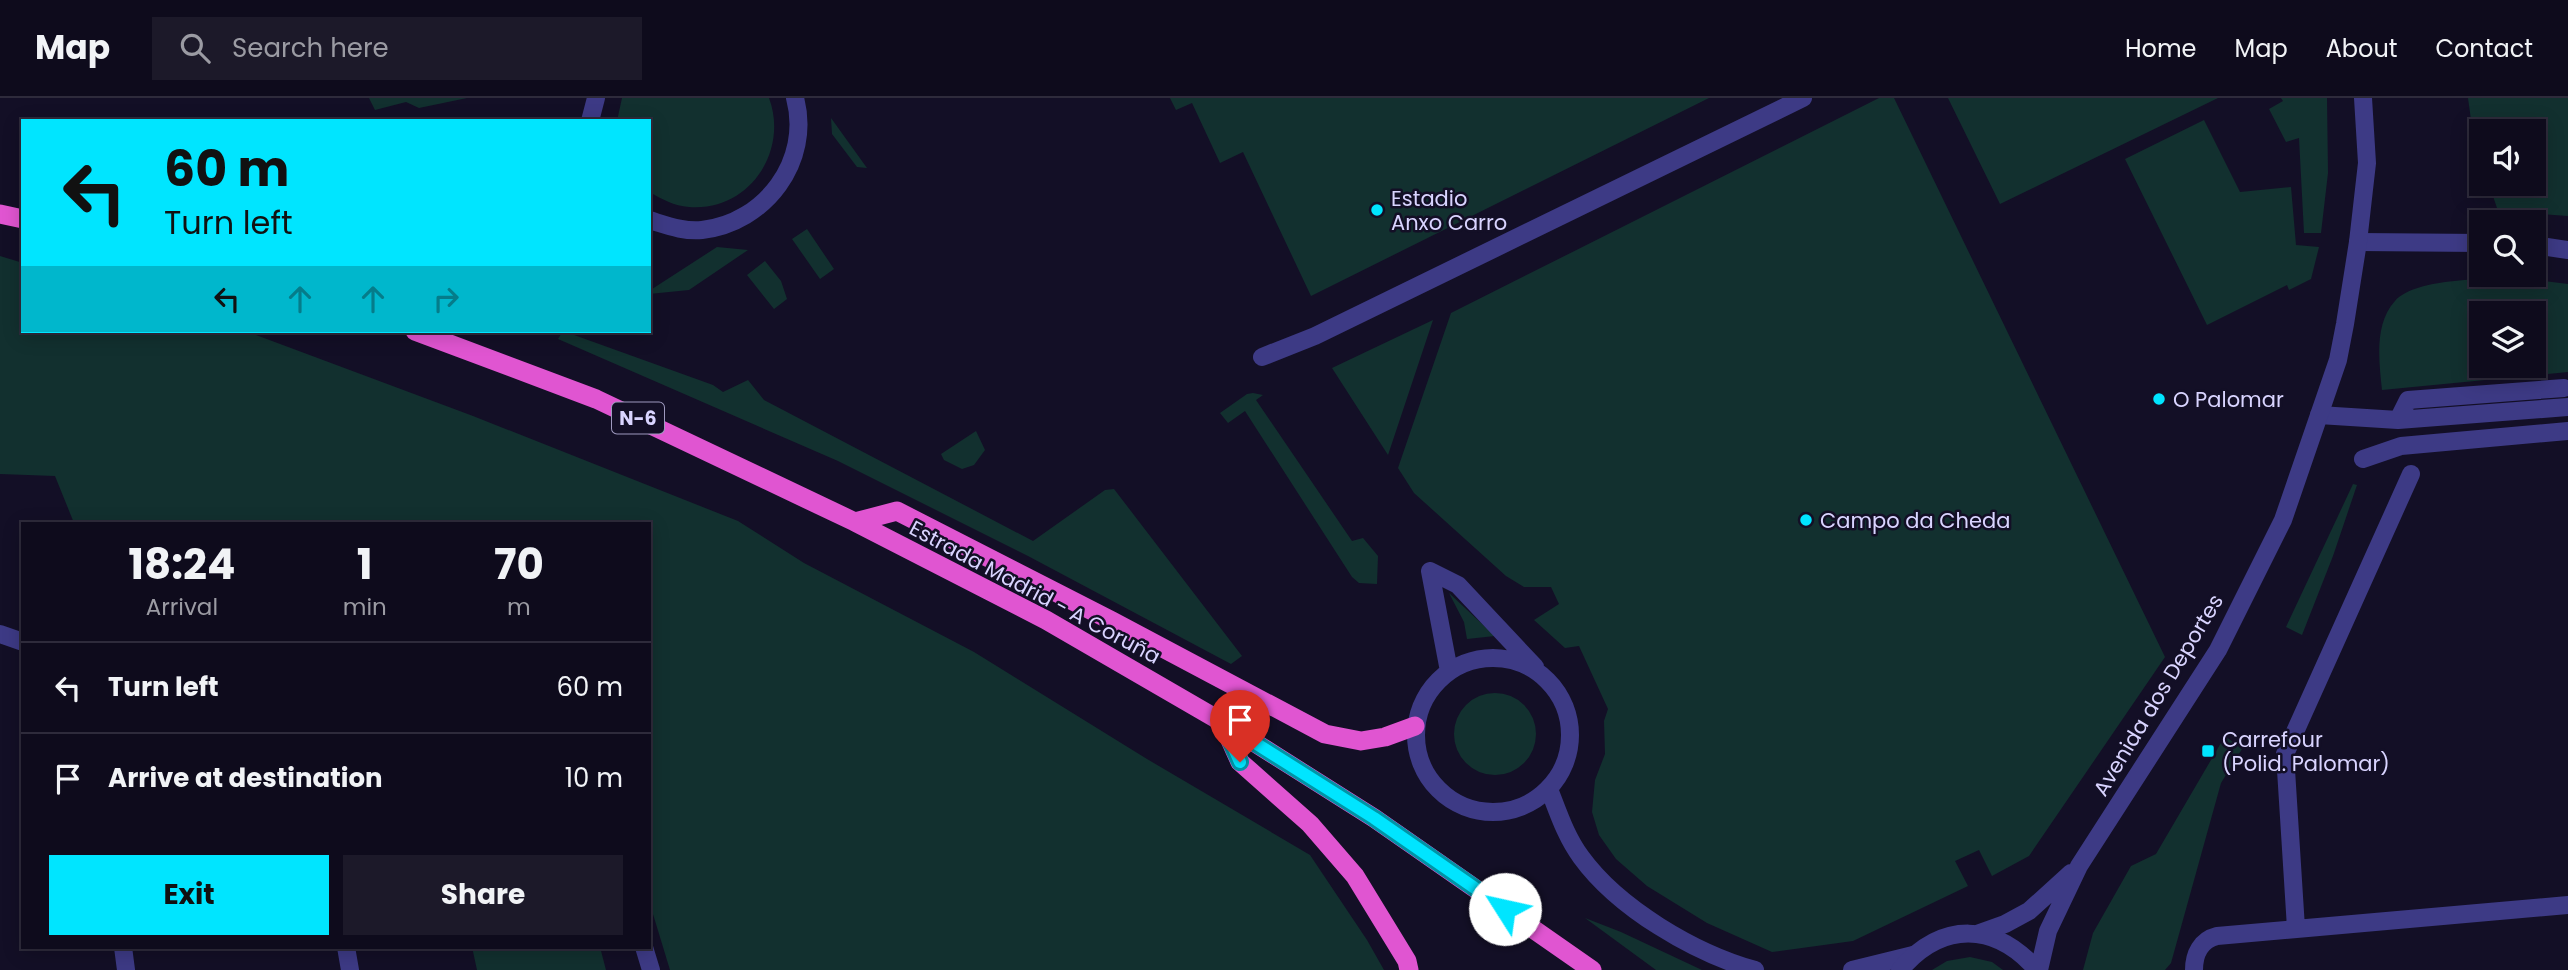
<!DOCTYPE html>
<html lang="en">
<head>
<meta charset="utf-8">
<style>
	:root { --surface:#0e0b1c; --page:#1c1929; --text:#f1f3f6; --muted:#9b9ba3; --line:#2e2b3b; --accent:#00e5ff }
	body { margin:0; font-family:Poppins,sans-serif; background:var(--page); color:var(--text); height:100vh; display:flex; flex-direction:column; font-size:26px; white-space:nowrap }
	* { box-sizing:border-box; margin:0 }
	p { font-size:23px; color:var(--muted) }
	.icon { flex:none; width:38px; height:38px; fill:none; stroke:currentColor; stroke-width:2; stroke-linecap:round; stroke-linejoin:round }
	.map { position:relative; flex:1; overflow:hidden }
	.panel { position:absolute; left:21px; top:424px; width:630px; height:427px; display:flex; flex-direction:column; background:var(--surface); border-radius:0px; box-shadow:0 4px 18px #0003,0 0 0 2px var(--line) }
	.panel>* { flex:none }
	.top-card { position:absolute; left:21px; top:21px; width:630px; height:214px; border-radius:0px; box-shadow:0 4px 18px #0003,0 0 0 2px var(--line); background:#00e5ff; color:#111; overflow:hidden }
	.tools { position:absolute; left:2469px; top:21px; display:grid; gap:14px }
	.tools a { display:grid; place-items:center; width:77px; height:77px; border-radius:0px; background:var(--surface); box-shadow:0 4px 18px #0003,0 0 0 2px var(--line); font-size:35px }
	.pin { position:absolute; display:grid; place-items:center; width:60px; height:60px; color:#fff; margin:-72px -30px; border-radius:50% 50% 50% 0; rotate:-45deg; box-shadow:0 0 7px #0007 }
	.pin .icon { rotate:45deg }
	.me { position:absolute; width:77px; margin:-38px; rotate:305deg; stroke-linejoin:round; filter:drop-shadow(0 0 5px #0008) }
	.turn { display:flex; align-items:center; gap:24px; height:147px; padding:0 28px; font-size:32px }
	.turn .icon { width:91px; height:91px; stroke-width:2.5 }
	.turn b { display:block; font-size:49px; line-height:60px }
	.lanes { display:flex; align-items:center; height:66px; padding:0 28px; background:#0003; justify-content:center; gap:35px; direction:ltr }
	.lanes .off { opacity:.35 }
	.eta { display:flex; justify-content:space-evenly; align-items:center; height:119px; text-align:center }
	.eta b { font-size:42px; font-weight:700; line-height:49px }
	.action { display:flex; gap:14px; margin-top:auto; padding:14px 28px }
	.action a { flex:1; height:80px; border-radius:0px; background:var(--accent); color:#111; font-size:28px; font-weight:700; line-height:80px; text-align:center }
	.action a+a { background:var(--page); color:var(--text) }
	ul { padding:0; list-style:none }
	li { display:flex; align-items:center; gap:21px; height:91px; padding:0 28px; border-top:2px solid var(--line) }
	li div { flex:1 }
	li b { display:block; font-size:26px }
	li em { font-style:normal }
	header { display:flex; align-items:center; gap:42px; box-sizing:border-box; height:98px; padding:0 35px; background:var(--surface); border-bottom:2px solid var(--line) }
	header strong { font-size:33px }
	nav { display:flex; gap:38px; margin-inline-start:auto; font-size:24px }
	.search { width:490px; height:63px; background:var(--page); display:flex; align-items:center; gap:18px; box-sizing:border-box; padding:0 24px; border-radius:0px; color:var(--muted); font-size:26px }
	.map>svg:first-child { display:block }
	.green { fill:#12302f; fill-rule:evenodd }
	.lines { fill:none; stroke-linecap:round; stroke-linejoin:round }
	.service { stroke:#3d3a85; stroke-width:18 }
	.minor { stroke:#3d3a85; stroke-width:18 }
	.tertiary { stroke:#3d3a85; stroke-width:18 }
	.trunk { stroke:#e055d1; stroke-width:19 }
	.route-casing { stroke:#0095a6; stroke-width:18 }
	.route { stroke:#00e5ff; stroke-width:12 }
	.poi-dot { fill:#00e5ff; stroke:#130f26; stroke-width:2.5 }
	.labels { text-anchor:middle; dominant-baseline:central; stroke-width:5; stroke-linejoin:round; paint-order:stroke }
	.shield { fill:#130f26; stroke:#9e99be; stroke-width:2 }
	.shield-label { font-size:19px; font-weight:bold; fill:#d9d4ff }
	.poi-label { font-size:21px; fill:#d9d4ff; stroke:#130f26; text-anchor:start }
	.street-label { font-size:21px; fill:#d9d4ff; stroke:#130f26 }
</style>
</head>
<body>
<header>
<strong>Map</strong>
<div class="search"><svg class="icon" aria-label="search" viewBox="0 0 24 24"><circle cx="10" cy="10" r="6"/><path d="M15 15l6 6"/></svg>Search here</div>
<nav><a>Home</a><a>Map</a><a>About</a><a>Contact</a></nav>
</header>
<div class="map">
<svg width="2568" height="872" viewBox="0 0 2568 872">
	<rect width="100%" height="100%" fill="#130f26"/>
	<!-- green -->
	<path class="green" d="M 369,0 L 467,0 L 419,10 L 406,4 L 375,12 Z
		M 622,0 L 769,0 C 789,53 749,114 689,109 C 674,108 662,101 649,94 L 649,23 L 617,23 Z
		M 1170,0 L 1709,0 L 1311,198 L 1243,54 L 1220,65 L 1192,5 L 1176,12 Z
		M 1879,0 L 1894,0 L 2165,559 L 2029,758 L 1992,778 L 1979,752 L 1955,763 L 1968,788 L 1853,843 L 1772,854 L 1707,825 L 1647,788 L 1616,761 L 1599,737 L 1592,714 L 1595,682 L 1605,656 L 1604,623 L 1608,611 L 1579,548 L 1565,550 L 1534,522 L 1559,506 L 1551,489 L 1524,489 L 1506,478 L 1414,395 L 1398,370 L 1451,215 Z
		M 1948,0 L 2218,0 L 2000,106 Z
		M 2281,0 L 2327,0 L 2328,75 L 2321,135 L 2304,135 L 2299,40 L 2286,44 L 2269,11 L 2283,3 Z
		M 2468,0 L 2568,0 L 2568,118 L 2498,113 L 2489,86 L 2534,86 L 2534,33 L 2482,33 L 2481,60 L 2472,29 Z
		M 831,20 L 867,70 L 857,69 L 832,36 Z
		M 2204,22 L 2240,94 L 2291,89 L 2296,147 L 2319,149 L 2311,181 L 2289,192 L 2287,187 L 2207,227 L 2125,61 Z
		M 807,131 L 834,171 L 820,181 L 792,141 Z
		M 717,149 L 748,152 L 689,192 L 649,196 L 649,193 Z
		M 0,158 L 23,165 L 23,233 L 245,233 L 473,318 L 738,423 L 804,465 L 974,554 L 1147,661 L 1310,757 L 1367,842 L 1384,872 L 670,872 L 649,803 L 649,425 L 74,425 L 55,378 L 0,376 Z
		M 765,163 L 781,183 L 787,201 L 774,211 L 747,177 Z
		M 2521,180 L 2568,186 L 2568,274 L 2382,292 C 2379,263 2374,226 2395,203 C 2416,179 2491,181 2521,180 ZM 2482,215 L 2534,215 L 2534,268 L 2482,268 Z
		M 1433,222 L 1388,357 L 1332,270 Z
		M 563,233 L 713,287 L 723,294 L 748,282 L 764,302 L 1033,443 L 1105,392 L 1114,391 L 1242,558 L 1231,566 L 1028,458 L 838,363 L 558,241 Z
		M 1253,295 L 1263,297 L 1256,302 L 1352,443 L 1363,440 L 1378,458 L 1377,486 L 1359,485 L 1352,479 L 1245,313 L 1228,325 L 1220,315 L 1247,296 Z
		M 976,333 L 985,352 L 974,367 L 962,371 L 944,362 L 941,356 Z
		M 2353,386 L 2357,387 L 2333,458 L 2302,537 L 2286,529 Z
		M 1449,495 L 1495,538 L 1467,541 L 1464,524 Z
		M1454 636a41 41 0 1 1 82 0a41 41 0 1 1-82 0Z
		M 2225,638 L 2242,651 L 2221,685 L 2171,865 L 2165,872 L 2083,872 L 2093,835 L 2131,768 L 2156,756 Z
		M 1585,820 L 1621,834 L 1702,872 L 1656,872 Z
		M 472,849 L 600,849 L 606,872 L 477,872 Z
		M 1970,859 L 1992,864 L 2003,872 L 1932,872 L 1947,863 Z"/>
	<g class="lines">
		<!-- service -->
		<path class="service" d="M 2319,317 L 2398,322 L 2568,309
			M 2398,322 L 2408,302 L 2564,290
			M 2363,361 L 2401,348 L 2568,333
			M 2296,830 L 2285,656 L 2411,376
			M 2194,872 C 2194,856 2201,842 2217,838 L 2568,807"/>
		<!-- minor -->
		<path class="minor" d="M 590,23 L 596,0
			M 649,122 C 666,127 684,134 702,132 C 765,125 812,63 795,0
			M 2358,144 L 2482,145
			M 2534,147 L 2568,152
			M 1262,259 L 1315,238 L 1803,0
			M 1430,473 L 1458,487 L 1535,569
			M 1430,473 L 1449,573
			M 0,536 L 23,544
			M1416 637a77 77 0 1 1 154 0a77 77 0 1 1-154 0Z
			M 1549,691 C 1558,714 1566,739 1581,759 C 1618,810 1694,855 1755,872
			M 123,849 L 126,872
			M 346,849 L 350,872
			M 644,849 L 651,872
			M 1852,872 L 1913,857"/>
		<!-- tertiary -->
		<path class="tertiary" d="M 1977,836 L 2005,826 L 2029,813 L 2071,775
			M 1900,872 C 1942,823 1995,824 2037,872
			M 2039,872 L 2048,833 L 2079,768 L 2218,552 L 2283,422 L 2338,262 L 2345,226 L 2358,144 L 2367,65 L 2363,0"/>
		<!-- trunk -->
		<path class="trunk" d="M 0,116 L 23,121
			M 415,233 L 596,301 L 855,424 L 1046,522 L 1222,624 L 1374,720 L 1592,872
			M 855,424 L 897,413 L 1112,523 L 1325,636 L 1361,643 L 1385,639 L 1415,628
			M 1222,624 L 1240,664 L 1310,726 L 1355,778 L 1407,863 L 1409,872"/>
	</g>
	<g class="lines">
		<!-- route casing -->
		<g class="route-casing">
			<path id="route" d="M 1240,664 L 1222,624 L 1374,720 L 1505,811"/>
		</g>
		<!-- route -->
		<use href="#route" class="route"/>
	</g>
	<!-- markers -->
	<g class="poi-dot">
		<circle cx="1377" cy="112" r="7"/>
		<circle cx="2159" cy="301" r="7"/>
		<circle cx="1806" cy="422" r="7"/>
		<rect x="2201" y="646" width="14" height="14" rx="3.5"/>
	</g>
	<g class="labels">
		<!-- shield labels -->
		<rect class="shield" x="612" y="304.5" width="52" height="31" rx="5"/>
		<g class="shield-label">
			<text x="638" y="320">N-6</text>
		</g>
		<!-- poi labels -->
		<g class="poi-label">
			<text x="1391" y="100">Estadio<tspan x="1391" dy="24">Anxo Carro</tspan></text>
			<text x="2173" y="301">O Palomar</text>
			<text x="1820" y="422">Campo da Cheda</text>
			<text x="2222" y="641">Carrefour<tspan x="2222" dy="24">(Polid. Palomar)</tspan></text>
		</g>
		<!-- street labels -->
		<g class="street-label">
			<text transform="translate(1035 494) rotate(28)">Estrada Madrid - A Coruña</text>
			<text transform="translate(2158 597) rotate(-59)">Avenida dos Deportes</text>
		</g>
	</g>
</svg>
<div class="tools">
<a><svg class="icon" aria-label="sound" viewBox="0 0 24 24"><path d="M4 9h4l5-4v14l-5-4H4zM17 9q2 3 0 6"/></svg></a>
<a><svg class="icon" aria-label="search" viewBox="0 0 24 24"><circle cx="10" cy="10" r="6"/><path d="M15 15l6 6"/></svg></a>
<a><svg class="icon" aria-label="layers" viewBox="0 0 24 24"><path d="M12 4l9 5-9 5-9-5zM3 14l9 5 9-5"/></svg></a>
</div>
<div class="pin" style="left:1240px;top:664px;background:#d93025"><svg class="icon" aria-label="arrive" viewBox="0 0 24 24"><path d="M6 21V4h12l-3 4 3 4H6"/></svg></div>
<svg class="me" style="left:1505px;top:811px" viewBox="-20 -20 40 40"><circle r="19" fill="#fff"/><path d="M0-13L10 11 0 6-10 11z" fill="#00e5ff"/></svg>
<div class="top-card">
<div class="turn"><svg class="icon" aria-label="left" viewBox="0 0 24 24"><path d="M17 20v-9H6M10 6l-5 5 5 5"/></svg><div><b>60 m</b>Turn left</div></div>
<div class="lanes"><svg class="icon" aria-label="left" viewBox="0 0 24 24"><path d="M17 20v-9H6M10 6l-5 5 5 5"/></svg><svg class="icon off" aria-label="ahead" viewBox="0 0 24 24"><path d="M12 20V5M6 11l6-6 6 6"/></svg><svg class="icon off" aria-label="ahead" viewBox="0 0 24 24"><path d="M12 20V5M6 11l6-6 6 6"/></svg><svg class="icon off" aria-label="right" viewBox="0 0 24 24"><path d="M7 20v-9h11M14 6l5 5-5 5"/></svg></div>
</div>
<section class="panel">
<div class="eta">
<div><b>18:24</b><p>Arrival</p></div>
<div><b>1</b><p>min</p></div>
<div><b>70</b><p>m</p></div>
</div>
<ul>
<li><svg class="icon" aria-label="left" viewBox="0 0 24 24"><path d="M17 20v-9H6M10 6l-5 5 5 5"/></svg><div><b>Turn left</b></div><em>60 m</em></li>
<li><svg class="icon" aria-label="arrive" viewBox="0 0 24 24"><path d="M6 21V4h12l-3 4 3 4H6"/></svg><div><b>Arrive at destination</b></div><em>10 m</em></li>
</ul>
<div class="action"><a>Exit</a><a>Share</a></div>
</section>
</div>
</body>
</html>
